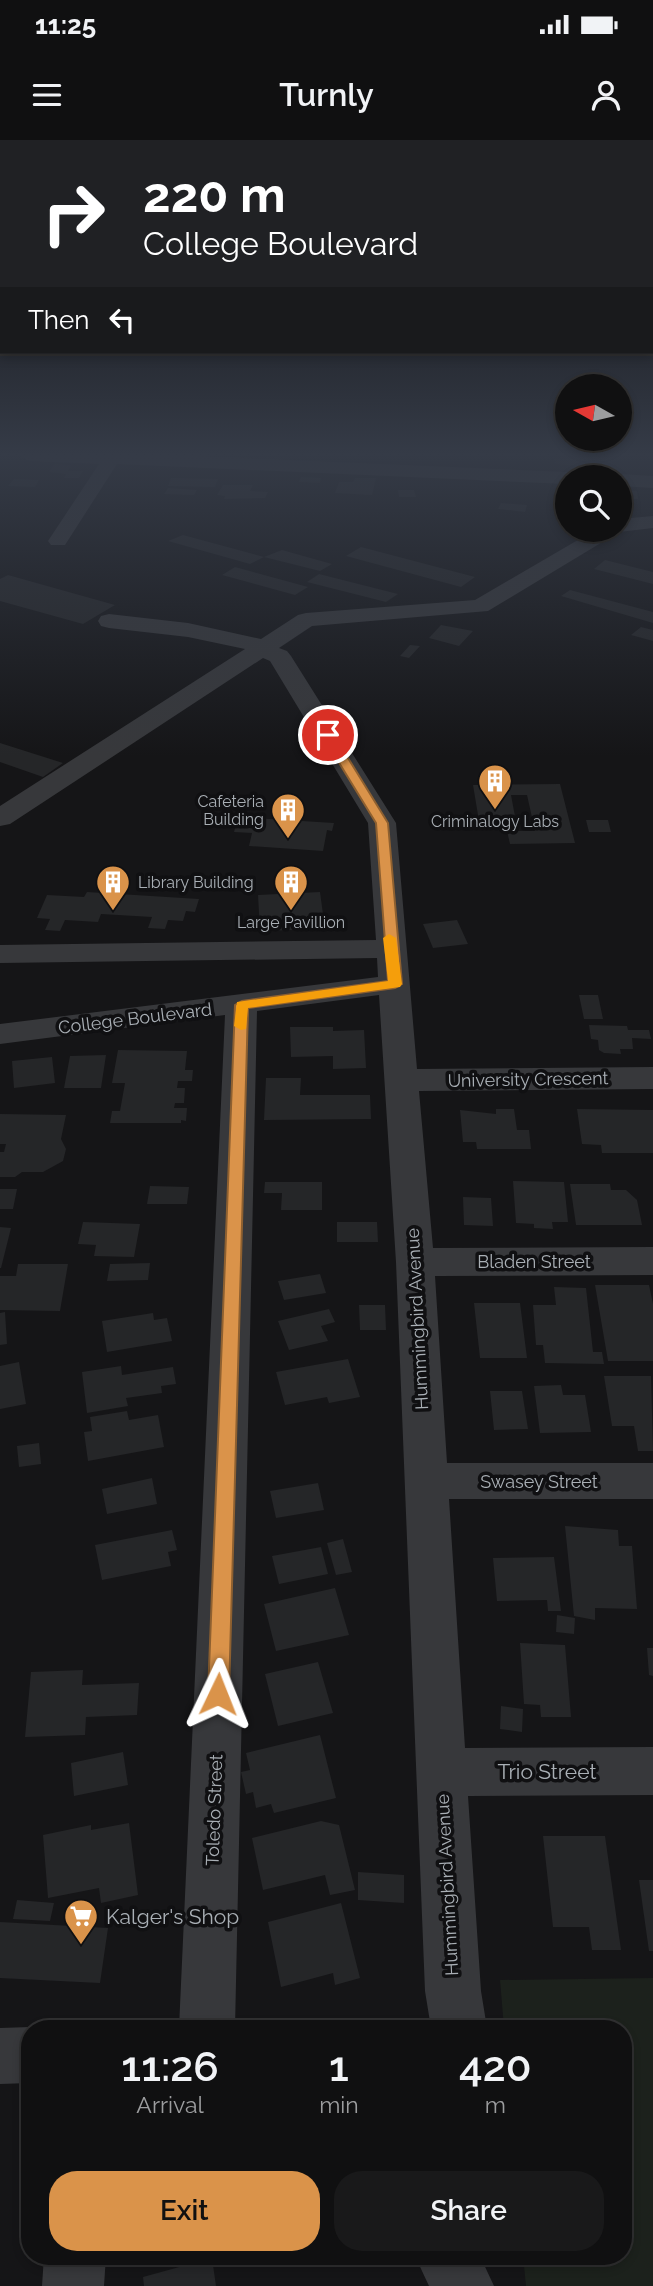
<!DOCTYPE html>
<html lang="en">
<head>
<meta charset="utf-8">
<style>
	:root { --surface:#101011; --page:#19191a; --text:#f1f3f6; --muted:#9c9d9f; --line:#303031; --accent:#da934a }
	body { margin:0; font-family:Raleway,sans-serif; background:var(--page); color:var(--text); height:100vh; display:flex; flex-direction:column; font-size:26px; white-space:nowrap }
	* { box-sizing:border-box; margin:0 }
	p { font-size:23px; color:var(--muted) }
	.icon { flex:none; width:38px; height:38px; fill:none; stroke:currentColor; stroke-width:2; stroke-linecap:round; stroke-linejoin:round }
	.map { position:relative; flex:1; overflow:hidden }
	.side { position:absolute; left:21px; top:1880px; width:611px; height:245px; display:flex; flex-direction:column; background:var(--surface); border-radius:28px; box-shadow:0 4px 10px #0003,0 0 0 2px var(--line) }
	.side>* { flex:none }
	.hud { position:absolute; left:0px; top:0px; width:654px; height:214px; box-shadow:0 4px 10px #0003,0 0 0 2px var(--line); background:#202124; color:#fff; overflow:hidden }
	.needle { width:46px; rotate:278deg }
	.controls { position:absolute; left:555px; top:234px; display:grid; gap:14px }
	.controls a { display:grid; place-items:center; width:77px; height:77px; border-radius:50%; background:var(--surface); box-shadow:0 4px 10px #0003,0 0 0 2px var(--line); font-size:35px }
	.pin { position:absolute; display:grid; place-items:center; width:60px; height:60px; color:#fff; margin:-30px; border:4px solid #fff; border-radius:50%; box-shadow:0 2px 7px #0007 }
	.me { position:absolute; width:77px; margin:-38px; rotate:2deg; stroke-linejoin:round; filter:drop-shadow(0 0 5px #0008) }
	.turn { display:flex; align-items:center; gap:24px; height:147px; padding:0 28px; font-size:32px }
	.turn .icon { width:91px; height:91px; stroke-width:2.5 }
	.turn b { display:block; font-size:49px; line-height:60px }
	.then { display:flex; align-items:center; height:66px; padding:0 28px; background:#0003; gap:14px; font-size:26px }
	.eta { display:flex; justify-content:space-evenly; align-items:center; height:119px; text-align:center }
	.eta b { font-size:42px; font-weight:600; line-height:49px }
	.primary-button { display:flex; gap:14px; margin-top:auto; padding:14px 28px }
	.primary-button a { flex:1; height:80px; border-radius:28px; background:var(--accent); color:#111; font-size:28px; font-weight:600; line-height:80px; text-align:center }
	.primary-button a+a { background:var(--page); color:var(--text) }
	.status { display:flex; justify-content:space-between; align-items:center; height:49px; padding:0 35px; background:var(--surface); direction:ltr }
	.status svg { height:19px; fill:currentColor }
	header { display:flex; justify-content:space-between; align-items:center; height:91px; padding:0 28px; background:var(--surface); font-size:32px; font-weight:600 }
	.map>svg:first-child { display:block }
	.green { fill:#1c211c }
	.building { fill:#252628 }
	.lines { fill:none; stroke-linecap:round; stroke-linejoin:round }
	.minor { fill:#37383b; fill-rule:evenodd }
	.route { fill:#da934a; stroke:#8e6030; stroke-width:2 }
	.slow { fill:#f59e0b }
	.labels { text-anchor:middle; dominant-baseline:central; stroke-width:7; stroke-linejoin:round; paint-order:stroke }
	.far-poi-label { font-size:16px; fill:#a9afb5; stroke:#101012 }
	.street-label { font-size:18px; fill:#a9afb5; stroke:#101012 }
	.near-street-label { font-size:21px; fill:#a9afb5; stroke:#101012 }
	.near-poi-label { font-size:21px; fill:#a9afb5; stroke:#101012; text-anchor:start }
</style>
</head>
<body>
<div class="status"><b>11:25</b><svg viewBox="0 0 49 12"><path d="M0 12V9h3v3zM5 12V6h3v6zM10 12V3h3v9zM15 12V0h3v12zM26 1h20v11H26zM47 4h2v5h-2z"/></svg></div>
<header><svg class="icon" aria-label="menu" viewBox="0 0 24 24"><path d="M4 6h16M4 12h16M4 18h16"/></svg>Turnly<svg class="icon" aria-label="person" viewBox="0 0 24 24"><circle cx="12" cy="8" r="4"/><path d="M4 21q1-7 8-7t8 7"/></svg></header>
<div class="map">
<svg width="653" height="2146" viewBox="0 0 653 2146">
	<rect width="100%" height="100%" fill="#151517"/>
	<!-- green -->
	<path class="green" d="M 653,1838 L 653,2146 L 526,2146 L 523,2116 L 623,2116 L 623,1888 L 504,1888 L 500,1840 Z"/>
	<!-- building -->
	<path class="building" d="M 554,318 L 577,319 L 578,326 L 555,324 Z
		M 54,324 L 71,325 L 68,331 L 83,331 L 79,338 L 64,338 L 66,334 L 49,332 Z
		M 301,337 L 321,338 L 320,343 L 299,342 Z
		M 171,338 L 218,339 L 215,347 L 168,346 Z
		M 355,338 L 376,338 L 372,355 L 335,353 L 339,342 L 353,342 Z
		M 14,339 L 39,340 L 35,347 L 8,346 Z
		M 223,345 L 253,345 L 250,351 L 268,352 L 265,358 L 224,359 L 225,356 L 217,355 Z
		M 168,348 L 197,350 L 194,355 L 164,354 Z
		M 556,348 L 567,348 L 567,363 L 562,363 L 562,358 L 555,357 Z
		M 398,350 L 414,350 L 416,357 L 399,357 Z
		M 620,350 L 637,351 L 638,359 L 620,359 Z
		M 501,363 L 527,365 L 525,372 L 498,369 Z
		M 183,395 L 264,417 L 282,410 L 332,424 L 320,431 L 264,417 L 250,424 L 168,401 Z
		M 361,407 L 475,437 L 461,447 L 346,416 Z
		M 605,420 L 653,432 L 653,444 L 594,429 Z
		M 235,427 L 308,447 L 295,455 L 222,435 Z
		M 319,434 L 398,454 L 386,462 L 307,442 Z
		M 8,435 L 115,465 L 83,484 L 0,461 L 0,439 Z
		M 570,450 L 653,472 L 653,483 L 561,456 Z
		M 441,485 L 473,491 L 459,506 L 429,498 Z
		M 641,487 L 653,490 L 653,501 L 631,495 Z
		M 410,505 L 420,506 L 409,518 L 400,516 Z
		M 0,603 L 63,623 L 43,637 L 0,622 Z
		M 560,644 L 575,703 L 510,704 L 507,691 L 535,691 L 527,655 L 511,655 L 517,687 L 480,687 L 473,645 Z
		M 238,677 L 334,683 L 332,691 L 327,690 L 323,711 L 249,706 L 252,693 L 234,692 Z
		M 586,680 L 608,680 L 611,692 L 589,692 Z
		M 87,752 L 199,759 L 195,772 L 186,771 L 183,781 L 168,780 L 165,789 L 148,788 L 152,777 L 101,774 L 98,782 L 65,780 L 60,791 L 45,790 L 50,779 L 37,778 L 47,755 L 84,757 Z
		M 320,752 L 325,789 L 260,791 L 258,755 Z
		M 457,780 L 468,804 L 433,808 L 423,784 Z
		M 579,855 L 598,855 L 603,879 L 584,879 Z
		M 589,885 L 627,886 L 628,890 L 649,890 L 651,899 L 632,898 L 633,909 L 620,909 L 621,914 L 604,913 L 599,910 L 598,900 L 591,899 Z
		M 290,887 L 333,887 L 333,891 L 364,890 L 366,928 L 333,929 L 333,916 L 291,917 Z
		M 118,910 L 187,911 L 185,930 L 193,930 L 192,941 L 178,941 L 177,948 L 185,948 L 184,963 L 175,963 L 174,968 L 187,968 L 186,981 L 181,980 L 181,983 L 110,983 L 112,971 L 120,971 L 125,943 L 112,943 Z
		M 106,915 L 101,948 L 64,948 L 70,916 Z
		M 52,917 L 55,943 L 14,948 L 12,921 Z
		M 266,938 L 301,938 L 300,955 L 370,955 L 371,979 L 264,980 Z
		M 496,969 L 514,969 L 517,990 L 529,990 L 531,1009 L 477,1009 L 476,1002 L 463,1002 L 460,970 L 496,974 Z
		M 577,969 L 653,970 L 653,1013 L 602,1013 L 601,1005 L 582,1004 Z
		M 0,974 L 66,975 L 61,999 L 66,1009 L 63,1021 L 43,1032 L 22,1032 L 15,1037 L 0,1037 L 0,1012 L 4,1012 L 6,1004 L 0,1004 Z
		M 513,1041 L 564,1042 L 568,1082 L 552,1082 L 553,1089 L 534,1088 L 534,1084 L 516,1083 Z
		M 265,1042 L 322,1042 L 322,1070 L 281,1070 L 282,1053 L 264,1053 Z
		M 570,1044 L 610,1044 L 611,1050 L 626,1050 L 637,1060 L 642,1085 L 576,1085 Z
		M 150,1046 L 189,1047 L 187,1064 L 147,1064 Z
		M 0,1049 L 17,1049 L 13,1069 L 0,1069 Z
		M 463,1057 L 491,1058 L 493,1086 L 464,1085 Z
		M 83,1082 L 140,1084 L 134,1117 L 94,1116 L 96,1105 L 78,1104 Z
		M 337,1082 L 377,1082 L 378,1102 L 337,1102 Z
		M 0,1087 L 11,1088 L 1,1128 L 0,1128 Z
		M 150,1123 L 148,1140 L 107,1141 L 110,1124 Z
		M 18,1124 L 68,1124 L 60,1171 L 0,1170 L 0,1136 L 16,1136 Z
		M 320,1134 L 326,1153 L 284,1160 L 278,1141 Z
		M 595,1145 L 649,1145 L 653,1164 L 653,1221 L 608,1221 Z
		M 554,1147 L 586,1148 L 593,1212 L 602,1212 L 604,1224 L 545,1223 L 543,1205 L 536,1205 L 533,1165 L 556,1165 Z
		M 474,1163 L 520,1163 L 527,1218 L 480,1218 Z
		M 359,1165 L 385,1165 L 386,1190 L 360,1190 Z
		M 329,1169 L 335,1182 L 321,1186 L 328,1201 L 289,1210 L 278,1181 Z
		M 5,1172 L 7,1204 L 0,1205 L 0,1173 Z
		M 153,1173 L 154,1180 L 167,1178 L 172,1201 L 107,1212 L 102,1181 Z
		M 348,1219 L 360,1257 L 329,1263 L 327,1257 L 285,1265 L 276,1232 Z
		M 19,1222 L 26,1264 L 0,1269 L 0,1226 Z
		M 121,1226 L 122,1235 L 173,1227 L 176,1244 L 161,1246 L 162,1253 L 126,1258 L 128,1266 L 87,1273 L 82,1232 Z
		M 604,1236 L 651,1236 L 653,1311 L 638,1311 L 634,1286 L 612,1286 Z
		M 561,1245 L 563,1255 L 585,1255 L 591,1292 L 540,1293 L 534,1246 Z
		M 490,1251 L 522,1251 L 528,1289 L 494,1290 Z
		M 127,1271 L 129,1280 L 158,1275 L 164,1307 L 88,1321 L 84,1292 L 92,1291 L 90,1277 Z
		M 39,1303 L 41,1324 L 19,1327 L 17,1306 Z
		M 152,1338 L 157,1364 L 107,1374 L 102,1349 Z
		M 318,1343 L 324,1370 L 276,1378 L 270,1351 Z
		M 565,1386 L 618,1390 L 619,1406 L 632,1406 L 637,1469 L 595,1468 L 595,1480 L 574,1476 Z
		M 172,1390 L 177,1410 L 168,1412 L 171,1426 L 102,1440 L 95,1405 Z
		M 343,1399 L 352,1432 L 336,1435 L 327,1403 Z
		M 321,1407 L 328,1434 L 279,1444 L 272,1416 Z
		M 554,1417 L 561,1471 L 548,1471 L 547,1460 L 497,1461 L 493,1418 Z
		M 335,1448 L 349,1495 L 276,1511 L 264,1464 Z
		M 557,1475 L 575,1478 L 574,1494 L 556,1492 Z
		M 520,1503 L 565,1505 L 571,1577 L 541,1577 L 540,1565 L 524,1564 Z
		M 647,1508 L 653,1508 L 653,1536 L 649,1535 Z
		M 318,1522 L 333,1573 L 278,1586 L 265,1534 Z
		M 83,1530 L 82,1545 L 139,1543 L 137,1575 L 86,1577 L 85,1595 L 25,1597 L 31,1532 Z
		M 501,1566 L 523,1569 L 522,1592 L 500,1589 Z
		M 320,1595 L 336,1658 L 274,1673 L 271,1664 L 256,1668 L 253,1652 L 246,1654 L 241,1632 L 250,1630 L 246,1613 Z
		M 123,1612 L 128,1645 L 74,1656 L 71,1623 Z
		M 321,1681 L 339,1685 L 355,1750 L 330,1755 L 325,1735 L 263,1750 L 252,1698 Z
		M 129,1683 L 138,1755 L 101,1763 L 99,1748 L 48,1758 L 43,1695 L 91,1685 L 91,1690 Z
		M 543,1696 L 605,1696 L 621,1810 L 592,1810 L 589,1787 L 553,1787 Z
		M 358,1732 L 404,1735 L 404,1763 L 358,1760 Z
		M 639,1740 L 653,1740 L 653,1811 L 649,1811 Z
		M 17,1760 L 54,1763 L 50,1781 L 13,1779 Z
		M 341,1763 L 360,1838 L 335,1845 L 333,1833 L 281,1847 L 268,1782 Z
		M 0,1782 L 108,1788 L 100,1843 L 0,1838 Z
		M 212,2118 L 216,2146 L 144,2146 L 143,2137 Z"/>
	<g class="lines">
		<!-- minor -->
		<path class="minor" d="M 20,315 L 172,315 L 567,332 L 576,338 L 567,338 L 567,344 L 117,324 L 65,405 L 51,405 L 48,401 L 99,324 L 29,321 Z
			M 620,334 L 653,336 L 653,348 L 620,346 L 620,338 L 612,338 Z
			M 653,376 L 653,388 L 619,392 L 488,471 L 312,486 L 279,508 L 287,511 L 291,516 L 396,683 L 417,929 L 653,927 L 653,949 L 419,951 L 433,1108 L 653,1107 L 653,1135 L 435,1136 L 447,1323 L 653,1323 L 653,1359 L 449,1359 L 465,1608 L 653,1607 L 653,1655 L 468,1656 L 481,1851 L 487,1888 L 431,1888 L 425,1851 L 396,1122 L 379,855 L 257,871 L 235,1888 L 179,1888 L 225,875 L 0,904 L 0,884 L 378,837 L 377,818 L 0,823 L 0,805 L 376,800 L 368,683 L 270,521 L 263,518 L 10,684 L 0,686 L 0,666 L 245,509 L 188,497 L 109,488 L 101,486 L 98,481 L 101,476 L 109,474 L 188,483 L 261,499 L 298,475 L 306,473 L 475,460 L 595,390 L 620,390 L 620,379 Z
			M 30,1887 L 34,1888 L 30,1888 L 30,1943 L 0,1944 L 0,1888 Z
			M 44,2116 L 106,2116 L 104,2146 L 42,2146 Z
			M 415,2116 L 480,2116 L 494,2146 L 429,2146 Z"/>
	</g>
	<!-- sky -->
	<linearGradient id="sky" x2="0" y2="1"><stop stop-color="#0c0c0d"/><stop offset="0.51" stop-color="#353b47"/><stop offset="1" stop-color="#353b47" stop-opacity="0"/></linearGradient>
	<rect width="653" height="616" fill="url(#sky)"/>
	<!-- route -->
	<path class="route" d="M 324,592 L 332,592 L 388,683 L 402,844 L 395,848 L 248,868 L 229,1554 L 226,1561 L 218,1564 L 211,1561 L 208,1554 L 235,865 L 242,861 L 388,841 L 376,683 L 322,595 Z"/>
	<!-- slow -->
	<path class="slow" d="M 389,794 L 396,798 L 402,844 L 400,847 L 248,868 L 246,889 L 241,890 L 234,886 L 237,862 L 388,841 L 383,798 Z"/>
	<!-- icons -->
	<defs>
		<g id="building-pin" transform="scale(1.75)"><path d="M0 17L-7.5 6A9.5 9.5 0 1 1 7.5 6Z" fill="#da934a" stroke="#101012"/><path d="M-4-6H4V6H1V3H-1V6H-4ZM-2.5-4.3h1.7v1.8h-1.7ZM.8-4.3h1.7v1.8H.8ZM-2.5-1h1.7V.8h-1.7ZM.8-1h1.7V.8H.8Z" fill="#fff"/></g>
		<g id="supermarket-pin" transform="scale(1.75)"><path d="M0 17L-7.5 6A9.5 9.5 0 1 1 7.5 6Z" fill="#da934a" stroke="#101012"/><path d="M-6-5.5h2.5l.6 2H6L4.5 2H-2.5L-4.4-4H-6ZM-1.5 3.2a1.3 1.3 0 1 0 .1 0ZM3 3.2a1.3 1.3 0 1 0 .1 0Z" fill="#fff"/></g>
	</defs>
	<g fill-rule="evenodd">
		<use href="#building-pin" x="495" y="641"/>
		<use href="#building-pin" x="288" y="670"/>
		<use href="#building-pin" x="113" y="742"/>
		<use href="#building-pin" x="291" y="742"/>
		<use href="#supermarket-pin" x="81" y="1776"/>
	</g>
	<g class="labels">
		<!-- far-poi labels -->
		<g class="far-poi-label">
			<text x="264" y="661" text-anchor="end">Cafeteria<tspan x="264" dy="18">Building</tspan></text>
			<text x="495" y="681">Criminalogy Labs</text>
			<text x="138" y="742" text-anchor="start">Library Building</text>
			<text x="291" y="782">Large Pavillion</text>
		</g>
		<!-- street labels -->
		<g class="street-label">
			<text transform="translate(135 878) rotate(-7)">College Boulevard</text>
			<text transform="translate(528 939) rotate(-1)">University Crescent</text>
			<text x="534" y="1121">Bladen Street</text>
			<text transform="translate(417 1179) rotate(-93)">Hummingbird Avenue</text>
			<text x="539" y="1341">Swasey Street</text>
			<text transform="translate(214 1670) rotate(-88)">Toledo Street</text>
			<text transform="translate(447 1745) rotate(-93)">Hummingbird Avenue</text>
		</g>
		<!-- near-street labels -->
		<g class="near-street-label">
			<text x="547" y="1631">Trio Street</text>
		</g>
		<!-- near-poi labels -->
		<g class="near-poi-label">
			<text x="106" y="1776">Kalger's Shop</text>
		</g>
	</g>
</svg>
<div class="controls">
<a><svg class="needle" viewBox="-14 -14 28 28"><path d="M0-13l5 13h-10z" fill="#e53935"/><path d="M0 13l5-13h-10z" fill="#9c9d9f"/></svg></a>
<a><svg class="icon" aria-label="search" viewBox="0 0 24 24"><circle cx="10" cy="10" r="6"/><path d="M15 15l6 6"/></svg></a>
</div>
<div class="pin" style="left:328px;top:595px;background:#d93025"><svg class="icon" aria-label="arrive" viewBox="0 0 24 24"><path d="M6 21V4h12l-3 4 3 4H6"/></svg></div>
<svg class="me" style="left:218px;top:1554px" viewBox="-20 -20 40 40"><path d="M0-17L14 15 0 8-14 15z" fill="#da934a" stroke="#fff" stroke-width="4"/></svg>
<div class="hud">
<div class="turn"><svg class="icon" aria-label="right" viewBox="0 0 24 24"><path d="M7 20v-9h11M14 6l5 5-5 5"/></svg><div><b>220 m</b>College Boulevard</div></div>
<div class="then">Then<svg class="icon" aria-label="left" viewBox="0 0 24 24"><path d="M17 20v-9H6M10 6l-5 5 5 5"/></svg></div>
</div>
<section class="side">
<div class="eta">
<div><b>11:26</b><p>Arrival</p></div>
<div><b>1</b><p>min</p></div>
<div><b>420</b><p>m</p></div>
</div>
<div class="primary-button"><a>Exit</a><a>Share</a></div>
</section>
</div>
</body>
</html>
